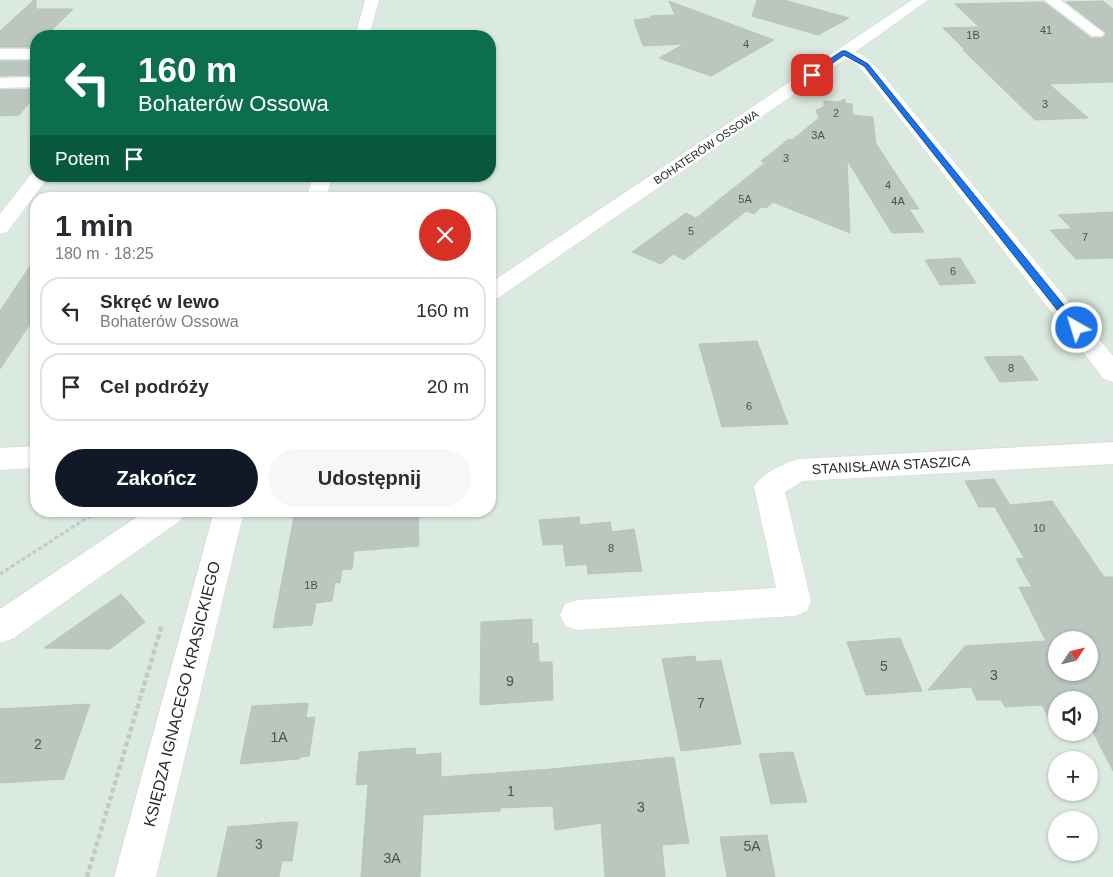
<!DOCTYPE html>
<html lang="pl">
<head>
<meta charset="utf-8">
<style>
	:root { --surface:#fff; --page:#f7f7f7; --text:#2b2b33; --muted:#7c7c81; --line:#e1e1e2; --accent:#111827 }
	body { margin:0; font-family:Arial,sans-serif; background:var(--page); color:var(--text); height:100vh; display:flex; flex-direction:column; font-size:19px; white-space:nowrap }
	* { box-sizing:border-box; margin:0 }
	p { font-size:16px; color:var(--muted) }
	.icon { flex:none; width:28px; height:28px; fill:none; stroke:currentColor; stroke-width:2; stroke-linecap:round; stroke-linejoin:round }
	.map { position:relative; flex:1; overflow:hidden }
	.sheet { position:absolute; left:30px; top:192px; width:466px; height:325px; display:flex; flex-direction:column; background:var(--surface); border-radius:20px; box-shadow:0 1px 4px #0004 }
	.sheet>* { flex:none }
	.hud { position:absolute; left:30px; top:30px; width:466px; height:152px; border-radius:20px; box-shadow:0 1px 4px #0004; background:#0b6e4f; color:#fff; overflow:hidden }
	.needle { width:32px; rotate:55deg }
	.buttons { position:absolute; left:1048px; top:631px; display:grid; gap:10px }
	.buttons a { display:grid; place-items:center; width:50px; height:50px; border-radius:50%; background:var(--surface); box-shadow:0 1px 4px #0004; font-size:25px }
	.pin { position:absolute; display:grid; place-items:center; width:42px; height:42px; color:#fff; margin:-21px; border-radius:10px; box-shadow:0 2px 8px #0006 }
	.me { position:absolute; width:55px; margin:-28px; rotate:321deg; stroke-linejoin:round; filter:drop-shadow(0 0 4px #0008) }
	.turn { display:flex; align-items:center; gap:18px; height:105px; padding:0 25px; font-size:22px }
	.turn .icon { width:65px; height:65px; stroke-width:2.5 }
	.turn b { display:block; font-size:35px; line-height:42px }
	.then { display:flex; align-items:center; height:48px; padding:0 25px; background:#0003; gap:10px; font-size:19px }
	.round { display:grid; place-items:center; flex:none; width:52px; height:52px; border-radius:26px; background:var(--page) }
	.overview { display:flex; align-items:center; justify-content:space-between; height:85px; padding:0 25px }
	h1 { font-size:30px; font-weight:600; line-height:38px }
	.primary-button { display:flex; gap:10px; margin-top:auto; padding:10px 25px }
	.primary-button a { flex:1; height:58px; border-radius:30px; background:var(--accent); color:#fff; font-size:20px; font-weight:600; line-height:58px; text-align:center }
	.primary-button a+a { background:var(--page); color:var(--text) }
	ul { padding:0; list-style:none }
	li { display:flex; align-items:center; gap:15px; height:68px; margin:0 10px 8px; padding:0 15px; border:2px solid var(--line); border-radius:20px }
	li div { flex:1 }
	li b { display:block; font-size:19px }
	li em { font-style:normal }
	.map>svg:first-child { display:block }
	.building { fill:#bbc6bf; stroke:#b5c5bd; fill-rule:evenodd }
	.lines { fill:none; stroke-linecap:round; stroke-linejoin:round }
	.minor-casing { stroke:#e1d1d6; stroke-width:1 }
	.path-far1 { stroke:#c7c7c7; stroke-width:3; stroke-dasharray:4 2.5; stroke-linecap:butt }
	.path { stroke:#c7c7c7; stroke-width:4.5; stroke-dasharray:5 3; stroke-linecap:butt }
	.minor { fill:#fff; fill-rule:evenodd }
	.route { fill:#1a73e8; stroke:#114b97 }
	.labels { text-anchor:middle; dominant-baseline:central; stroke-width:5; stroke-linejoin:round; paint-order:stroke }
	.number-label { font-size:11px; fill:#4e504e }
	.far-street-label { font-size:11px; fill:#292929; stroke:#fff }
	.street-label { font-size:14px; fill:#292929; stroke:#fff }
	.near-number-label { font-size:14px; fill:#4e504e }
	.near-street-label { font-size:16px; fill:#292929; stroke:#fff }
</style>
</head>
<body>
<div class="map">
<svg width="1113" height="877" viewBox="0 0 1113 877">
	<rect width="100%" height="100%" fill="#dbeae1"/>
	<!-- building -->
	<path class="building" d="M 34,0 L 36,0 L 36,9 L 73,9 L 46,36 L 36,36 L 36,47 L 0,47 L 0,31 Z
		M 757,0 L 784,0 L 849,18 L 818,35 L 752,16 Z
		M 669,1 L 774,40 L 711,76 L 659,58 L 684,44 L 643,46 L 634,20 L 651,18 L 650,16 L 675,15 Z
		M 1103,1 L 1113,9 L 1113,82 L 1049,84 L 1088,118 L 1035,120 L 963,50 L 965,50 L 943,28 L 979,27 L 955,4 L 1044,2 L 1091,38 L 1102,38 L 1106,34 L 1105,32 L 1066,2 Z
		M 0,61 L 36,61 L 36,75 L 0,76 Z
		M 36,89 L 36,95 L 19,115 L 0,116 L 0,90 Z
		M 845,99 L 845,103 L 852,104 L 853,115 L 873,117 L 876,144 L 919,209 L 909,209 L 924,232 L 892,233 L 847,160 L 850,233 L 773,202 L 766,208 L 761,207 L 754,214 L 746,211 L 684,260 L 673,254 L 661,264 L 632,252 L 686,213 L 696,218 L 765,163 L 761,161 L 789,139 L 792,140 L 819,118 L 816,110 L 824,107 L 824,101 L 837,102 Z
		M 1113,212 L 1113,258 L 1076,259 L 1050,230 L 1072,229 L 1058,215 Z
		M 36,257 L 36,315 L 0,369 L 0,311 Z
		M 960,258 L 976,283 L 940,285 L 925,260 Z
		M 757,341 L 788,424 L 722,427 L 699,344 Z
		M 1022,356 L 1038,380 L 1000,382 L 984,357 Z
		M 994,479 L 1010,505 L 1052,501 L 1104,577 L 1113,577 L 1113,771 L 1090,726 L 1089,726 L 1089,700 L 1056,700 L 1056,729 L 1055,729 L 1042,705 L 1005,707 L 1001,700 L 977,700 L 971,687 L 928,690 L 965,646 L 1046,641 L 1019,587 L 1032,587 L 1016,559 L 1024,558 L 995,507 L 979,507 L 965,481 ZM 1056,640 L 1089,640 L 1089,672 L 1056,672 Z
		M 295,511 L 418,511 L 419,546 L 354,551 L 352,569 L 342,570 L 340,583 L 335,582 L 332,601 L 316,603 L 312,625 L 273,628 Z
		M 579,517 L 580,525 L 610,522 L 612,532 L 634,529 L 642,571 L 588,574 L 587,564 L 566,566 L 563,544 L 543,545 L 539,520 Z
		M 121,594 L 145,622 L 110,649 L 44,648 Z
		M 532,619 L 532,644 L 538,643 L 539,662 L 552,662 L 553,700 L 480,705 L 481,622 Z
		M 900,638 L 922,691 L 866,695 L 847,642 Z
		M 695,656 L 696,662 L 721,660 L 741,744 L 681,751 L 662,659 Z
		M 308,703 L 306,718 L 315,717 L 309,756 L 300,757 L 299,759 L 240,764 L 252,706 Z
		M 90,704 L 64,779 L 0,783 L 0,709 Z
		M 415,748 L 416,755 L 441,753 L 441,777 L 551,769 L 674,757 L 689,843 L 662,845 L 665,877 L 605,877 L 601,823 L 555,830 L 553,806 L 500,808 L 500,811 L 423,815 L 420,877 L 361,877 L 368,784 L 356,785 L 359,752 Z
		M 793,752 L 807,802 L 771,804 L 759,754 Z
		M 288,822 L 298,822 L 292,861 L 282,861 L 279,877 L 217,877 L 228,827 Z
		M 767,835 L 775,877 L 727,877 L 720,837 Z"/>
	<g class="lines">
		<!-- minor casing -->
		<g class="minor-casing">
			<path id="minor" d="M 365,0 L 379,0 L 369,36 L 355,36 Z
				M 912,0 L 928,0 L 855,52 L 864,56 L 878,69 L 1113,356 L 1113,382 L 1104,379 L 866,75 L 854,62 L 845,59 L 498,298 L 490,300 L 490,283 Z
				M 1044,0 L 1060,0 L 1104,33 L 1102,36 L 1092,36 Z
				M 0,49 L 36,49 L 36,59 L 0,59 Z
				M 36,77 L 36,87 L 0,88 L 0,78 Z
				M 36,171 L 36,176 L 49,176 L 7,232 L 0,234 L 0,214 L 33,172 Z
				M 313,176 L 332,176 L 326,199 L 306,199 Z
				M 1113,442 L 1113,464 L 803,481 L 785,492 L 811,601 L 807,611 L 795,616 L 577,630 L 565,626 L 560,615 L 565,604 L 577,600 L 776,588 L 754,487 C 762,473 783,464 798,459 Z
				M 36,446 L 36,468 L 0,470 L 0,448 Z
				M 146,511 L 185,511 L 181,520 L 12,639 L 0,643 L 0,609 Z
				M 214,511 L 244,511 L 156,877 L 114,877 Z"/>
		</g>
		<!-- path-far1 -->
		<path class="path-far1" d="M 0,574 L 90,516 L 102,511"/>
		<!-- path -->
		<path class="path" d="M 87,877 L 162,625"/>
		<!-- minor -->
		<use href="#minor" class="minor"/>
	</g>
	<!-- route -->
	<path class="route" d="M 842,51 L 846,51 L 868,64 L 1080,325 L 1080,330 L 1073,330 L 864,66 L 844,55 L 814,76 L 809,76 L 809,73 Z"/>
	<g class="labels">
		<!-- number labels -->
		<g class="number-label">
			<text x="1046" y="30">41</text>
			<text x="973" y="35">1B</text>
			<text x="746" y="44">4</text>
			<text x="1045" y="104">3</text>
			<text x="836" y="113">2</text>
			<text x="818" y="135">3A</text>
			<text x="786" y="158">3</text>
			<text x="888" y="185">4</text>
			<text x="745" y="199">5A</text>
			<text x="898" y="201">4A</text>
			<text x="691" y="231">5</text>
			<text x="1085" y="237">7</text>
			<text x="953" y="271">6</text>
			<text x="1011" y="368">8</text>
			<text x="749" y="406">6</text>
			<text x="1039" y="528">10</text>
			<text x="611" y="548">8</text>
			<text x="311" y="585">1B</text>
		</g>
		<!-- far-street labels -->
		<g class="far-street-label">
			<text transform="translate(706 147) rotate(-34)">BOHATERÓW OSSOWA</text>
		</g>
		<!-- street labels -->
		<g class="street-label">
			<text transform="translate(891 465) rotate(-3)">STANISŁAWA STASZICA</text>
		</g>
		<!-- near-number labels -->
		<g class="near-number-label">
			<text x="884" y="666">5</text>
			<text x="994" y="675">3</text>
			<text x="510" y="681">9</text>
			<text x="701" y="703">7</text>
			<text x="279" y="737">1A</text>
			<text x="38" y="744">2</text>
			<text x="511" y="791">1</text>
			<text x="641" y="807">3</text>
			<text x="259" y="844">3</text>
			<text x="752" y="846">5A</text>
			<text x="392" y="858">3A</text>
		</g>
		<!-- near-street labels -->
		<g class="near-street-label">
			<text transform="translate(182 694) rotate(-76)">KSIĘDZA IGNACEGO KRASICKIEGO</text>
		</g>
	</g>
</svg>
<div class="buttons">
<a><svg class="needle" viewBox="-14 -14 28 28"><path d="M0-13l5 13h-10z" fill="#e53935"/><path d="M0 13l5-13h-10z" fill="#7c7c81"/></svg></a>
<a><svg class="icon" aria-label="sound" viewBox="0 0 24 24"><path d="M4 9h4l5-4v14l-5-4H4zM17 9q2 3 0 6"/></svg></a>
<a>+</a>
<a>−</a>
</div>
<div class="pin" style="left:812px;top:75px;background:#d93025"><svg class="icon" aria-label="arrive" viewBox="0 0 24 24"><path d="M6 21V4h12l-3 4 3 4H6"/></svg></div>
<svg class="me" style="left:1077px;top:328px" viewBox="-20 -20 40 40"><circle r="17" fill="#1a73e8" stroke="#fff" stroke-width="3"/><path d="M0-11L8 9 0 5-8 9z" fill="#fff"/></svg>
<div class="hud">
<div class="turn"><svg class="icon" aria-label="left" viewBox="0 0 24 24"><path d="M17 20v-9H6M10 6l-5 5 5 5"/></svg><div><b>160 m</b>Bohaterów Ossowa</div></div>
<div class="then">Potem<svg class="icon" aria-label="arrive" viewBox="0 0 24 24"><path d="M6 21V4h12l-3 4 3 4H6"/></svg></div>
</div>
<section class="sheet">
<div class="overview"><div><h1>1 min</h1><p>180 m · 18:25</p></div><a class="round" style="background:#d93025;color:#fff"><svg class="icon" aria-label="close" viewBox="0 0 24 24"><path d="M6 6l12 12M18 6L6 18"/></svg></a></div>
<ul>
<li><svg class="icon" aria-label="left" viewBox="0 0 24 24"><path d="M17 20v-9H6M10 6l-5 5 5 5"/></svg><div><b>Skręć w lewo</b><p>Bohaterów Ossowa</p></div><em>160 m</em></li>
<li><svg class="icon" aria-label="arrive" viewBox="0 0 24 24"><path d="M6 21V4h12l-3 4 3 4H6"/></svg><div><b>Cel podróży</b></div><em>20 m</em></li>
</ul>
<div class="primary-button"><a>Zakończ</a><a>Udostępnij</a></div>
</section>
</div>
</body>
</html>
